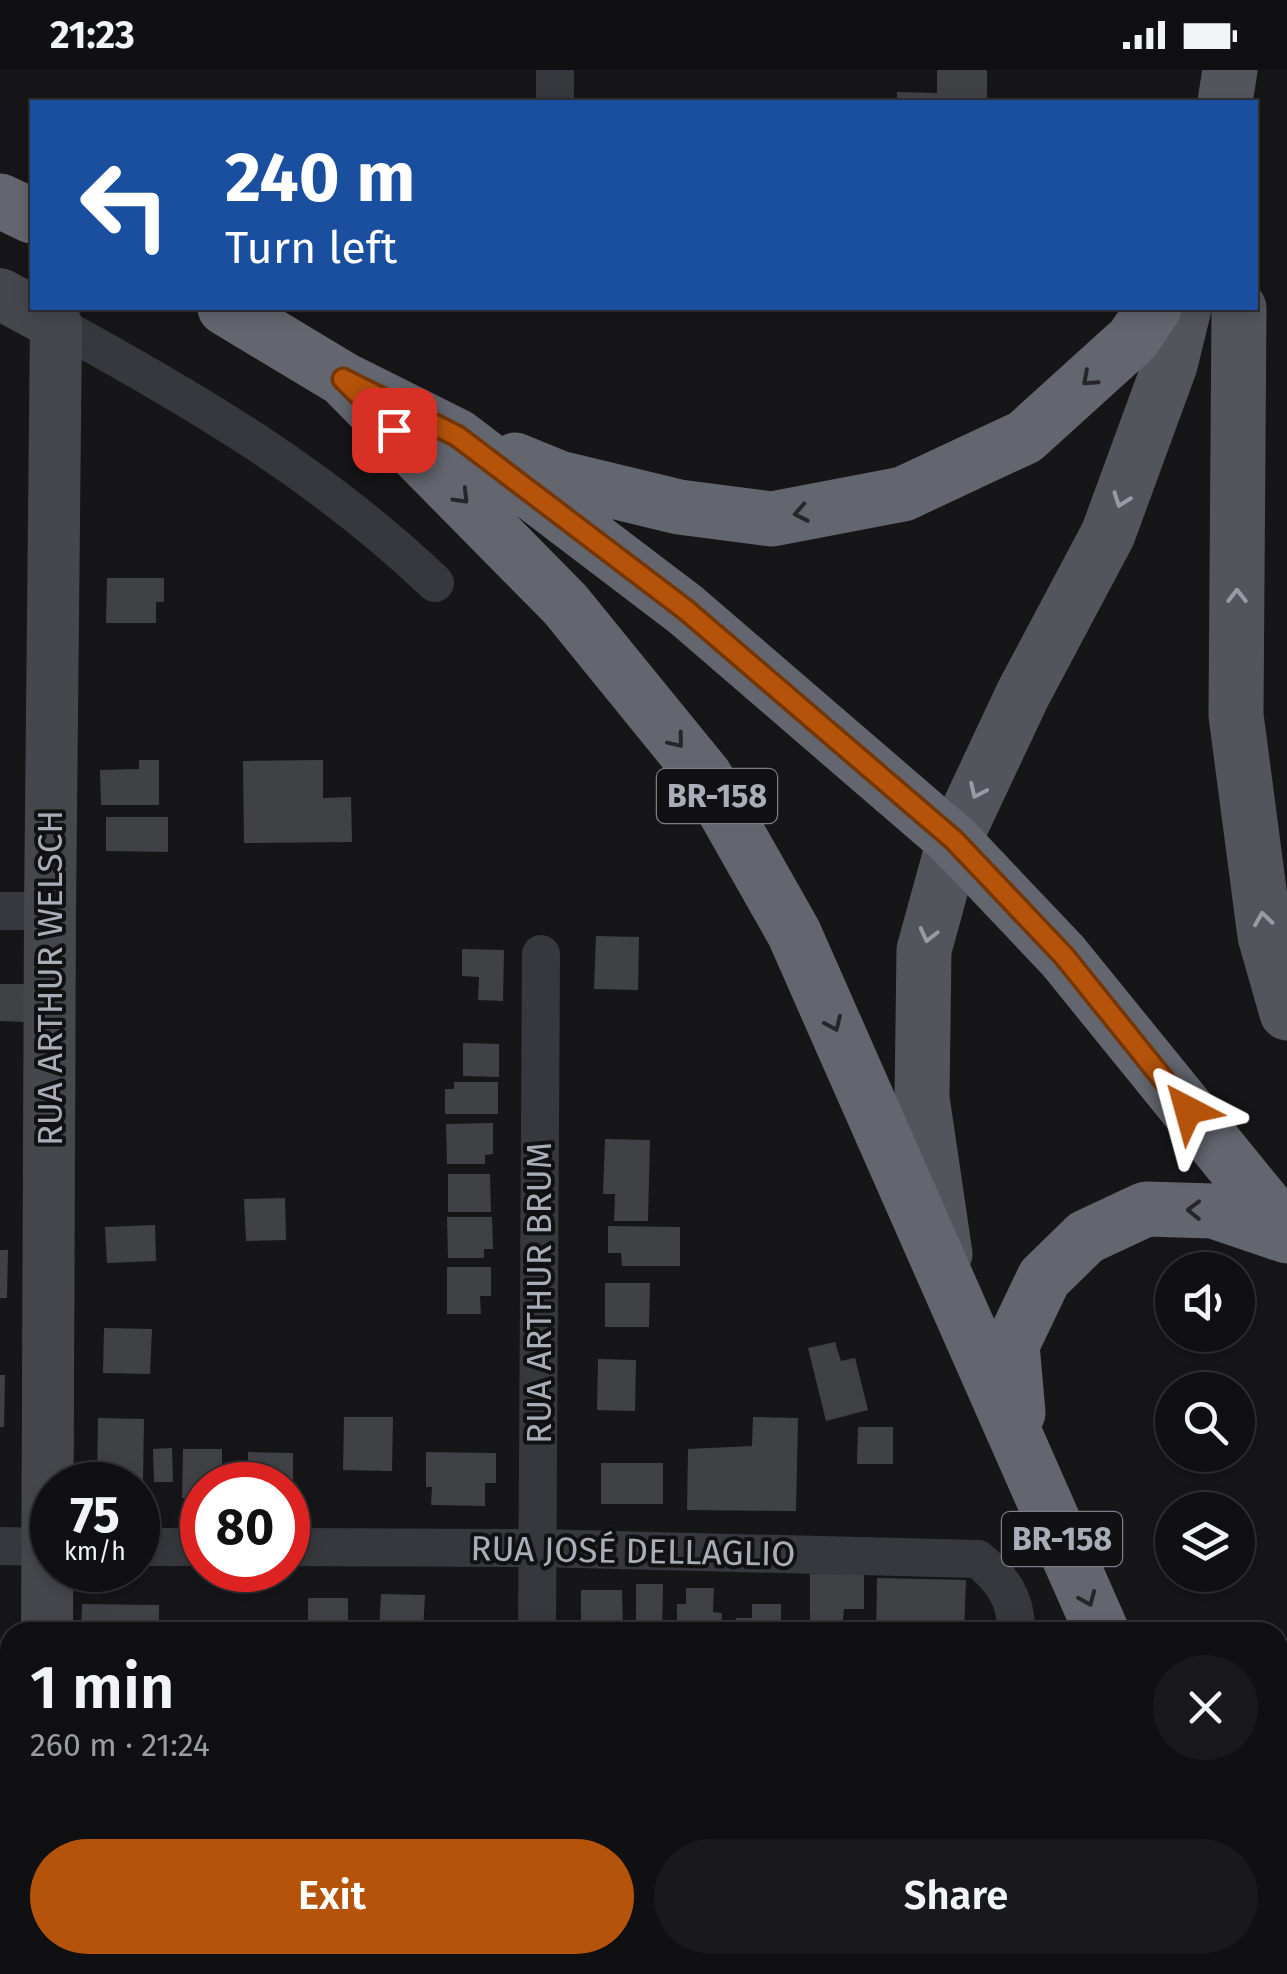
<!DOCTYPE html>
<html lang="en">
<head>
<meta charset="utf-8">
<style>
	:root { --surface:#101012; --page:#19191b; --text:#f1f3f6; --muted:#9c9d9f; --line:#303032; --accent:#b45309 }
	body { margin:0; font-family:"Fira Sans",sans-serif; background:var(--page); color:var(--text); height:100vh; display:flex; flex-direction:column; font-size:38px; white-space:nowrap }
	* { box-sizing:border-box; margin:0 }
	p { font-size:32px; color:var(--muted) }
	.icon { flex:none; width:55px; height:55px; fill:none; stroke:currentColor; stroke-width:2; stroke-linecap:round; stroke-linejoin:round }
	.map { position:relative; flex:1; overflow:hidden }
	.drawer { position:absolute; left:0px; top:1552px; width:1288px; height:352px; display:flex; flex-direction:column; background:var(--surface); border-radius:30px 30px 0 0; box-shadow:0 5px 15px #0003,0 0 0 2px var(--line) }
	.drawer>* { flex:none }
	.guide { position:absolute; left:30px; top:30px; width:1228px; height:210px; border-radius:0px; box-shadow:0 5px 15px #0003,0 0 0 2px var(--line); background:#1a4fa0; color:#fff; overflow:hidden }
	.tools { position:absolute; left:1155px; top:1182px; display:grid; gap:20px }
	.tools a { display:grid; place-items:center; width:100px; height:100px; border-radius:50%; background:var(--surface); box-shadow:0 5px 15px #0003,0 0 0 2px var(--line); font-size:50px }
	.speed { position:absolute; left:30px; top:1392px; display:flex; gap:20px; font-size:50px; font-weight:700; text-align:center }
	.speed>* { display:grid; place-content:center; width:130px; height:130px; border-radius:50%; background:var(--surface); box-shadow:0 5px 15px #0003,0 0 0 2px var(--line); line-height:1 }
	.speed small { font-size:25px; font-weight:400 }
	.speed .limit { border:15px solid #d22; background:#fff; color:#111 }
	.pin { position:absolute; display:grid; place-items:center; width:85px; height:85px; color:#fff; margin:-42px; border-radius:20px; box-shadow:0 5px 15px #0006 }
	.me { position:absolute; width:110px; margin:-55px; rotate:321deg; stroke-linejoin:round; filter:drop-shadow(0 0 8px #0008) }
	.turn { display:flex; align-items:center; gap:35px; height:210px; padding:0 30px; font-size:45px }
	.turn .icon { width:130px; height:130px; stroke-width:2.5 }
	.turn b { display:block; font-size:70px; line-height:85px }
	.round { display:grid; place-items:center; flex:none; width:105px; height:105px; border-radius:52px; background:var(--page) }
	.overview { display:flex; align-items:center; justify-content:space-between; height:170px; padding:0 30px }
	h1 { font-size:60px; font-weight:600; line-height:75px }
	.button { display:flex; gap:20px; margin-top:auto; padding:20px 30px }
	.button a { flex:1; height:115px; border-radius:60px; background:var(--accent); color:#fff; font-size:40px; font-weight:600; line-height:115px; text-align:center }
	.button a+a { background:var(--page); color:var(--text) }
	.status { display:flex; justify-content:space-between; align-items:center; height:70px; padding:0 50px; background:var(--surface); direction:ltr }
	.status svg { height:28px; fill:currentColor }
	.map>svg:first-child { display:block }
	.building { fill:#404145 }
	.lines { fill:none; stroke-linecap:round; stroke-linejoin:round }
	.street { stroke:#37383d; stroke-width:38 }
	.secondary { stroke:#45474d; stroke-width:52 }
	.primary { stroke:#53555c; stroke-width:55 }
	.highway { stroke:#63666e; stroke-width:55 }
	.oneway { stroke:#26262a }
	.oneway2 { stroke:#979ba6 }
	.route-casing { stroke:#753606; stroke-width:25 }
	.route { stroke:#b45309; stroke-width:18 }
	.labels { text-anchor:middle; dominant-baseline:central; stroke-width:8; stroke-linejoin:round; paint-order:stroke }
	.shield { fill:#111113; stroke:#7b7e86; stroke-width:2.5 }
	.shield-label { font-size:32px; font-weight:bold; fill:#a8adb8 }
	.street-label { font-size:35px; fill:#a8adb8; stroke:#111113 }
</style>
</head>
<body>
<div class="status"><b>21:23</b><svg viewBox="0 0 49 12"><path d="M0 12V9h3v3zM5 12V6h3v6zM10 12V3h3v9zM15 12V0h3v12zM26 1h20v11H26zM47 4h2v5h-2z"/></svg></div>
<div class="map">
<svg width="1287" height="1904" viewBox="0 0 1287 1904">
	<rect width="100%" height="100%" fill="#161618"/>
	<!-- building -->
	<path class="building" d="M 937,0 L 987,0 L 987,32 L 897,32 L 897,22 L 937,23 Z
		M 107,508 L 164,508 L 164,532 L 156,532 L 156,553 L 106,553 Z
		M 139,690 L 159,690 L 159,735 L 101,735 L 100,700 L 139,699 Z
		M 323,690 L 323,728 L 351,727 L 352,772 L 244,773 L 243,691 Z
		M 106,747 L 168,747 L 168,782 L 106,781 Z
		M 596,866 L 639,867 L 638,920 L 594,919 Z
		M 462,879 L 504,880 L 503,931 L 478,930 L 479,907 L 462,906 Z
		M 0,914 L 25,914 L 25,952 L 0,951 Z
		M 463,973 L 499,974 L 499,1007 L 463,1006 Z
		M 454,1012 L 498,1012 L 498,1044 L 445,1044 L 445,1019 L 454,1019 Z
		M 493,1053 L 493,1084 L 485,1085 L 485,1094 L 447,1094 L 446,1054 Z
		M 605,1069 L 650,1070 L 648,1151 L 614,1151 L 615,1124 L 603,1124 Z
		M 448,1104 L 490,1104 L 491,1142 L 448,1142 Z
		M 285,1128 L 286,1170 L 246,1171 L 244,1129 Z
		M 447,1147 L 492,1147 L 493,1179 L 484,1179 L 484,1188 L 448,1188 Z
		M 155,1155 L 156,1191 L 107,1193 L 105,1157 Z
		M 608,1156 L 680,1157 L 680,1196 L 622,1196 L 621,1183 L 608,1183 Z
		M 0,1180 L 8,1180 L 7,1228 L 0,1228 Z
		M 447,1197 L 491,1197 L 491,1226 L 480,1226 L 481,1244 L 447,1244 Z
		M 605,1213 L 650,1213 L 649,1257 L 605,1257 Z
		M 104,1258 L 152,1259 L 150,1304 L 103,1303 Z
		M 835,1272 L 841,1291 L 855,1288 L 868,1340 L 826,1351 L 808,1278 Z
		M 598,1289 L 636,1290 L 635,1341 L 597,1340 Z
		M 0,1305 L 5,1305 L 4,1357 L 0,1357 Z
		M 344,1347 L 393,1347 L 392,1401 L 343,1400 Z
		M 753,1347 L 798,1348 L 796,1441 L 687,1440 L 688,1379 L 752,1376 Z
		M 98,1348 L 144,1349 L 143,1411 L 132,1411 L 132,1415 L 97,1415 Z
		M 858,1357 L 893,1357 L 893,1394 L 857,1394 Z
		M 172,1378 L 173,1412 L 154,1412 L 153,1379 Z
		M 183,1379 L 222,1379 L 222,1415 L 202,1415 L 202,1428 L 182,1428 Z
		M 248,1382 L 293,1383 L 293,1413 L 248,1415 Z
		M 426,1382 L 496,1383 L 496,1413 L 485,1413 L 485,1436 L 431,1435 L 432,1417 L 426,1417 Z
		M 601,1393 L 663,1393 L 663,1434 L 601,1434 Z
		M 810,1504 L 864,1504 L 864,1539 L 844,1539 L 843,1550 L 810,1550 Z
		M 877,1508 L 966,1510 L 964,1562 L 876,1562 Z
		M 636,1514 L 663,1514 L 662,1562 L 636,1562 Z
		M 686,1518 L 714,1518 L 713,1542 L 722,1543 L 721,1562 L 677,1562 L 677,1534 L 686,1534 Z
		M 581,1520 L 622,1520 L 623,1562 L 581,1562 Z
		M 381,1524 L 425,1525 L 423,1562 L 379,1562 Z
		M 308,1528 L 348,1528 L 348,1552 L 358,1552 L 358,1562 L 308,1562 Z
		M 82,1534 L 159,1535 L 159,1562 L 81,1562 Z
		M 752,1534 L 781,1534 L 781,1562 L 736,1562 L 736,1548 L 752,1548 Z
		M 95,1895 L 140,1895 L 139,1904 L 94,1904 Z
		M 173,1895 L 203,1895 L 203,1904 L 173,1904 Z
		M 590,1895 L 630,1895 L 630,1904 L 590,1904 Z
		M 874,1895 L 946,1895 L 946,1904 L 855,1904 L 855,1900 L 874,1900 Z"/>
	<g class="lines">
		<!-- street -->
		<path class="street" d="M 555,32 L 555,0
			M 56,254 C 198,333 317,401 435,513
			M 0,841 L 50,841
			M 0,1476 L 52,1477
			M 138,1477 L 202,1477
			M 288,1477 L 538,1478 L 978,1489 C 1002,1509 1017,1529 1016,1562
			M 537,1562 L 541,884
			M 535,1904 L 535,1895
			M 1014,1904 L 1014,1895"/>
		<!-- secondary -->
		<path class="secondary" d="M 0,224 L 56,254 L 50,841 L 47,1562
			M 50,1895 L 50,1904"/>
		<!-- primary -->
		<path class="primary" d="M 1225,32 L 1230,0
			M 1239,238 L 1236,645 L 1265,866 L 1287,943
			M 945,1184 L 922,1028 L 924,880 L 954,771 L 1023,624 L 1108,464 L 1170,295 L 1184,238"/>
		<!-- highway -->
		<path class="highway" d="M 0,131 L 32,146
			M 225,238 L 343,309 L 457,366 L 686,540 L 954,771 L 1063,886 L 1287,1162
			M 343,309 L 565,534 L 705,706 L 794,863 L 1102,1562
			M 515,390 L 559,408 L 679,437 L 772,449 L 903,424 L 1025,367 L 1133,269 L 1154,238
			M 1018,1343 L 1012,1275 L 1044,1208 L 1086,1167 L 1146,1139 L 1213,1141 L 1287,1166
			M 1278,1892 L 1287,1901"/>
	</g>
	<!-- one-way arrows -->
	<defs><path id="oneway-chevron" d="M-2-3.5L2.5 0L-2 3.5" fill="none" stroke-width="1.6" stroke-linecap="round" stroke-linejoin="round" transform="scale(2.5)"/></defs>
	<g class="oneway">
		<use href="#oneway-chevron" transform="translate(1089 309) rotate(138)"/>
		<use href="#oneway-chevron" transform="translate(462 427) rotate(46)"/>
		<use href="#oneway-chevron" transform="translate(801 443) rotate(169)"/>
		<use href="#oneway-chevron" transform="translate(677 671) rotate(51)"/>
		<use href="#oneway-chevron" transform="translate(834 954) rotate(66)"/>
		<use href="#oneway-chevron" transform="translate(1194 1140) rotate(-179)"/>
		<use href="#oneway-chevron" transform="translate(1088 1529) rotate(67)"/>
	</g>
	<g class="oneway2">
		<use href="#oneway-chevron" transform="translate(1121 430) rotate(110)"/>
		<use href="#oneway-chevron" transform="translate(1237 526) rotate(-90)"/>
		<use href="#oneway-chevron" transform="translate(977 721) rotate(115)"/>
		<use href="#oneway-chevron" transform="translate(1263 849) rotate(-98)"/>
		<use href="#oneway-chevron" transform="translate(928 865) rotate(104)"/>
	</g>
	<g class="lines">
		<!-- route casing -->
		<g class="route-casing">
			<path id="route" d="M 394,360 L 343,309 L 457,366 L 686,540 L 954,770 L 1064,886 L 1188,1040"/>
		</g>
		<!-- route -->
		<use href="#route" class="route"/>
	</g>
	<g class="labels">
		<!-- shield labels -->
		<g class="shield">
			<rect x="657" y="699" width="120" height="54" rx="8"/>
			<rect x="1002" y="1442" width="120" height="54" rx="8"/>
		</g>
		<g class="shield-label">
			<text x="717" y="726">BR-158</text>
			<text x="1062" y="1469">BR-158</text>
		</g>
		<!-- street labels -->
		<g class="street-label">
			<text transform="translate(50 908) rotate(-90)">RUA ARTHUR WELSCH</text>
			<text transform="translate(539 1223) rotate(-90)">RUA ARTHUR BRUM</text>
			<text transform="translate(633 1481) rotate(1)">RUA JOSÉ DELLAGLIO</text>
		</g>
	</g>
</svg>
<div class="tools">
<a><svg class="icon" aria-label="sound" viewBox="0 0 24 24"><path d="M4 9h4l5-4v14l-5-4H4zM17 9q2 3 0 6"/></svg></a>
<a><svg class="icon" aria-label="search" viewBox="0 0 24 24"><circle cx="10" cy="10" r="6"/><path d="M15 15l6 6"/></svg></a>
<a><svg class="icon" aria-label="layers" viewBox="0 0 24 24"><path d="M12 4l9 5-9 5-9-5zM3 14l9 5 9-5"/></svg></a>
</div>
<div class="speed"><div>75<small>km/h</small></div><div class="limit">80</div></div>
<div class="pin" style="left:394px;top:360px;background:#d93025"><svg class="icon" aria-label="arrive" viewBox="0 0 24 24"><path d="M6 21V4h12l-3 4 3 4H6"/></svg></div>
<svg class="me" style="left:1188px;top:1040px" viewBox="-20 -20 40 40"><path d="M0-17L14 15 0 8-14 15z" fill="#b45309" stroke="#fff" stroke-width="4"/></svg>
<div class="guide">
<div class="turn"><svg class="icon" aria-label="left" viewBox="0 0 24 24"><path d="M17 20v-9H6M10 6l-5 5 5 5"/></svg><div><b>240 m</b>Turn left</div></div>
</div>
<section class="drawer">
<div class="overview"><div><h1>1 min</h1><p>260 m · 21:24</p></div><a class="round"><svg class="icon" aria-label="close" viewBox="0 0 24 24"><path d="M6 6l12 12M18 6L6 18"/></svg></a></div>
<div class="button"><a>Exit</a><a>Share</a></div>
</section>
</div>
</body>
</html>
